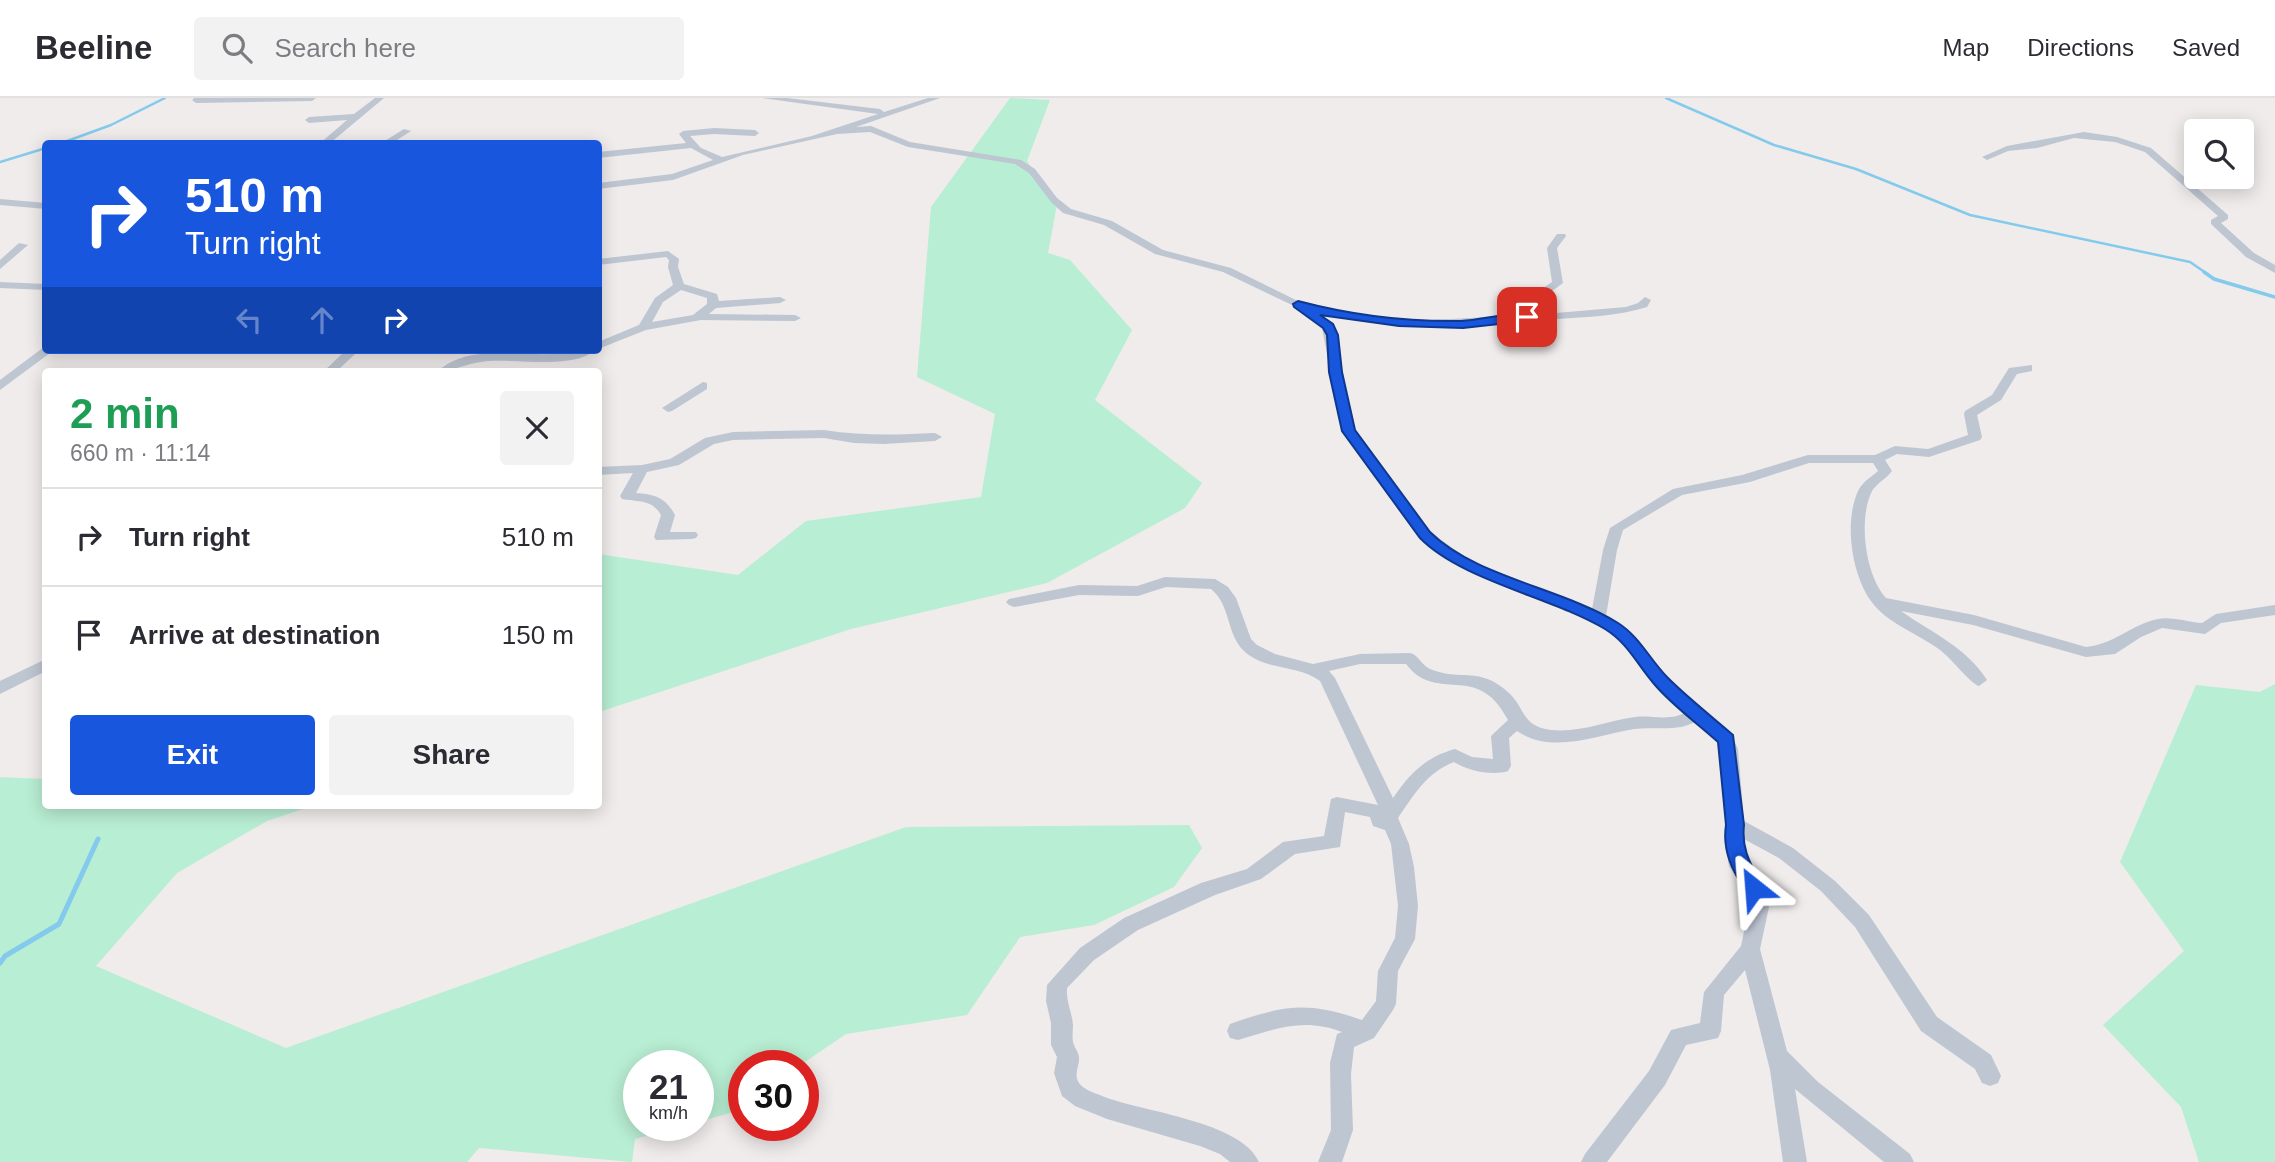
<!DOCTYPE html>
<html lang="en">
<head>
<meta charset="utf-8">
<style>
	:root { --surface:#fff; --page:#f2f2f3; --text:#2b2b33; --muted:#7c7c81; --line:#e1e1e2; --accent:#1756dd }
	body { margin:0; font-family:Helvetica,sans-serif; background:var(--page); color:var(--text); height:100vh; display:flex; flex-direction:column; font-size:26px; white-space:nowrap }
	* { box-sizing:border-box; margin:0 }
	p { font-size:23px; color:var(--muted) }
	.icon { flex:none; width:38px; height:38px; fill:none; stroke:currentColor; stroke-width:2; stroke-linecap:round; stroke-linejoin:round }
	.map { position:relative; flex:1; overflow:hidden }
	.details { position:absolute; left:42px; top:270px; width:560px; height:441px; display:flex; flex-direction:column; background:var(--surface); border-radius:7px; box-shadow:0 4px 18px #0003 }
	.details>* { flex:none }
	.hud { position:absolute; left:42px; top:42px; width:560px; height:214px; border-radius:7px; box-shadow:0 4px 18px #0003; background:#1756dd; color:#fff; overflow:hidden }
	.fabs { position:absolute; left:2184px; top:21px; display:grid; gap:14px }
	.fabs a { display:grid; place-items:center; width:70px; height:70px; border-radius:7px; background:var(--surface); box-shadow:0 4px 18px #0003; font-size:35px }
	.speed { position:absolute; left:623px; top:952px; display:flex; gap:14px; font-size:35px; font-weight:700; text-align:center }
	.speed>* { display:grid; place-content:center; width:91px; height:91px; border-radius:50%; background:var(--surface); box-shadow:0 4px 18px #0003; line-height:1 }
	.speed small { font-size:18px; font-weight:400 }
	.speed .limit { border:10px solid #d22; background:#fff; color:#111 }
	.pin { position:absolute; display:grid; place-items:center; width:60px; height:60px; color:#fff; margin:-30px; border-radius:14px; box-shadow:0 4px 10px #0006 }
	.me { position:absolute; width:77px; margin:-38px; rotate:332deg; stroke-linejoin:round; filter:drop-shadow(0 0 5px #0008) }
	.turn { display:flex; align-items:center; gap:24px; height:147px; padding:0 28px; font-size:32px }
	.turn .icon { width:91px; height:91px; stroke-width:2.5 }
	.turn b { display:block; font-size:49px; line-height:60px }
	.lanes { display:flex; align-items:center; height:66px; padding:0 28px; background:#0003; justify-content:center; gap:35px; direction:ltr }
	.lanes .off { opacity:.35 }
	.round { display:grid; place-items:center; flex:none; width:74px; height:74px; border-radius:7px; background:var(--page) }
	.overview { display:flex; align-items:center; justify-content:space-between; height:119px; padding:0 28px }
	h1 { font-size:42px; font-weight:600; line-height:52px; color:#1e9e55 }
	.primary-button { display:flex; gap:14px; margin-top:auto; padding:14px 28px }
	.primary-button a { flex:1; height:80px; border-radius:7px; background:var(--accent); color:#fff; font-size:28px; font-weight:600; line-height:80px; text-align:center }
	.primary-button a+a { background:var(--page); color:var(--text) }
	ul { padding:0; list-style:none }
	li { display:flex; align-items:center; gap:21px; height:98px; padding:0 28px; border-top:2px solid var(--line) }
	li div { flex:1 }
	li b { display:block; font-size:26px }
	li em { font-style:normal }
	header { display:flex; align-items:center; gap:42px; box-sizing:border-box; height:98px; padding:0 35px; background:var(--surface); border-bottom:2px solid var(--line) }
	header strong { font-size:33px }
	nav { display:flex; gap:38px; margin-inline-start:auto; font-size:24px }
	.search { width:490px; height:63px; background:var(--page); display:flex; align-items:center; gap:18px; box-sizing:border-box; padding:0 24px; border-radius:7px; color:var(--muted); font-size:26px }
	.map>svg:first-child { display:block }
	.green { fill:#b8eed3 }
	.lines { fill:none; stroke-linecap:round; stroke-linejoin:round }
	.stream-far2 { stroke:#84caec; stroke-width:2.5 }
	.stream-far1 { stroke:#84caec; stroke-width:3.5 }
	.stream { stroke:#84caec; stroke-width:5 }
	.street { fill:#bec6d2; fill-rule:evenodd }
	.route { fill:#1756dd; stroke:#0f3890; stroke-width:2 }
</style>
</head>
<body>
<header>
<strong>Beeline</strong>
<div class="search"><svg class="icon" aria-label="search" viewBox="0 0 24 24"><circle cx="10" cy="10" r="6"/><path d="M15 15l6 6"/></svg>Search here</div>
<nav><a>Map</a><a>Directions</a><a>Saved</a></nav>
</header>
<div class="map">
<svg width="2275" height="1064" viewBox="0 0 2275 1064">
	<rect width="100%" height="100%" fill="#efeceb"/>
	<!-- green -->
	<path class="green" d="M 1010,0 L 1050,2 L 1027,63 L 1042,88 L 1058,101 L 1048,155 L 1070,162 L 1132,232 L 1095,302 L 1202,385 L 1185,410 L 1047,485 L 851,531 L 599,614 L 598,456 L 738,477 L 806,423 L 981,399 L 995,316 L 917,279 L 931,109 Z
		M 2275,586 L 2275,1064 L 2199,1064 L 2181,1009 L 2103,927 L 2184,853 L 2120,764 L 2196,587 L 2260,594 Z
		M 0,679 L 45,681 L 46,707 L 315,707 L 267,723 L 177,775 L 96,868 L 286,950 L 906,729 L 1189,727 L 1202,750 L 1174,789 L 1094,827 L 1020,839 L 967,917 L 846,936 L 799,968 L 744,968 L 744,1005 L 730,1015 L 698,1024 L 698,968 L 639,968 L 639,1027 L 685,1027 L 635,1041 L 632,1064 L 479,1050 L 467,1064 L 0,1064 Z"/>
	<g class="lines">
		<!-- stream-far2 -->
		<path class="stream-far2" d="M 1666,0 L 1774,47 L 1856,71 L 1970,117 L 2190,164 L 2206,175
			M 59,46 L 111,27 L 165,0
			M 0,64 L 46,50"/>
		<!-- stream-far1 -->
		<path class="stream-far1" d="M 2204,174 L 2214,181 L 2275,199"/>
		<!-- stream -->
		<path class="stream" d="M 0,865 L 5,858 L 59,826 L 98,741"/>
		<!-- street -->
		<path class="street" d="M 194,0 L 316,0 L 312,3 L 196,5 L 192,2 Z
			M 375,0 L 384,0 L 329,46 L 319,46 L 347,22 L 309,25 L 305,22 L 309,19 L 354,16 Z
			M 762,0 L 787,0 L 880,11 L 884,14 L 928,0 L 940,0 L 856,29 L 871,28 L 910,44 L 1021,62 L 1035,71 L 1057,100 L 1071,111 L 1112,123 L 1163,152 L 1231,170 L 1308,208 L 1389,221 L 1429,222 L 1532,217 L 1532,198 L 1552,184 L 1547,150 L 1557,136 L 1565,136 L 1566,138 L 1557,150 L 1563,185 L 1544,199 L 1544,216 L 1626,209 L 1638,205 L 1645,199 L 1651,202 L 1647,209 C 1618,218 1587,219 1557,221 C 1477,229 1398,233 1318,216 L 1334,229 L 1354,333 L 1430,434 L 1471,463 L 1592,511 L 1603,452 L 1610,430 L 1673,391 L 1742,377 L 1808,357 L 1875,357 L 1895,348 L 1928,351 L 1968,337 L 1964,316 L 1965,313 L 1992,297 L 2009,270 L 2032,267 L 2032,273 L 2017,276 L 2001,302 L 1977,317 L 1982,339 L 1980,342 L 1929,359 L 1897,356 L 1885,362 L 1892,373 C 1886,381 1877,385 1872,393 C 1858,421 1865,477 1886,500 L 1974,517 L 2086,549 C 2115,546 2130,527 2158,521 C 2170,518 2188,524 2202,525 L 2216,516 L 2275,507 L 2275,517 L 2221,525 L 2205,536 L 2162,530 L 2141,539 L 2115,556 L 2086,559 L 1973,527 L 1901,513 C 1932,535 1966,549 1987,582 L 1979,588 C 1970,585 1951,560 1940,552 C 1919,536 1886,525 1871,503 C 1852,477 1843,423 1859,391 C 1864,383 1871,379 1878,373 L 1873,365 L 1809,365 L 1750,384 L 1682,397 L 1623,432 L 1617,452 L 1606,518 L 1632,537 L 1670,582 L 1729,632 L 1738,651 L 1744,723 L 1793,750 L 1835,783 L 1869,817 L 1937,919 L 1991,957 L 2001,978 L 1998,985 L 1990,988 L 1982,985 L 1975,971 L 1921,933 L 1855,829 L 1821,793 L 1779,760 L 1742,740 L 1748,766 L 1763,790 L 1769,809 L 1760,851 L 1787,953 L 1818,984 L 1910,1056 L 1914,1064 L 1884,1064 L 1795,991 L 1807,1064 L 1783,1064 L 1770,972 L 1745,872 L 1724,897 L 1721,933 L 1718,940 L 1686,947 L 1665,987 L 1607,1064 L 1581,1064 L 1585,1056 L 1649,973 L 1671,932 L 1700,925 L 1704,894 L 1741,848 L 1749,809 L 1744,792 L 1729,768 L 1724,739 L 1726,727 L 1724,684 L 1718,643 L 1698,622 C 1679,635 1656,628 1634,631 C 1597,637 1552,657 1517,633 L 1509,640 L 1511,668 L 1508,673 C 1492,678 1468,673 1454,664 C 1427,674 1413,698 1398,720 L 1409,746 L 1414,769 L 1418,808 L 1415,841 L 1398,873 L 1396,906 L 1393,912 L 1374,940 L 1354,949 L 1351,976 L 1353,1032 L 1342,1064 L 1318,1064 L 1331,1032 L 1330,965 L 1337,936 L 1342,934 C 1303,919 1276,931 1238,942 L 1230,940 L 1227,933 L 1230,926 C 1284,907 1307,903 1362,922 L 1376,903 L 1378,873 L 1395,840 L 1398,808 L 1391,746 L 1385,732 L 1373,728 L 1370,719 L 1345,714 L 1340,749 L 1295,756 L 1261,781 L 1215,797 L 1138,832 L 1094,862 L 1067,890 C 1066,904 1072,914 1073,927 C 1073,933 1072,938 1073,944 C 1074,949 1078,953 1079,959 C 1080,968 1073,976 1079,985 C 1084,992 1095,995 1102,998 C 1142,1014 1241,1023 1259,1064 L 1230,1064 L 1220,1056 L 1200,1048 L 1107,1021 L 1075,1008 L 1062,998 L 1054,975 L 1057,959 L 1051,947 L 1051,925 L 1046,903 L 1047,887 L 1080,850 L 1124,820 L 1201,785 L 1247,771 L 1283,744 L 1324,738 L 1331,701 L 1337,699 L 1378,707 L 1320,583 C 1298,566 1265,573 1244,553 C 1226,536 1231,507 1211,491 L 1166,489 L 1138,498 L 1079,497 L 1014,509 L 1009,507 L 1006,504 L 1009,501 L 1079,487 L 1137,488 L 1165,479 L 1215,481 L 1228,489 L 1236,500 L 1251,541 L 1257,547 L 1275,556 L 1313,566 L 1360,556 L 1410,555 C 1419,557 1421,567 1430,571 C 1461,584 1479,567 1509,595 C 1526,611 1521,628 1551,632 C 1580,635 1607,623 1635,619 C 1652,617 1673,624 1687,613 L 1658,590 L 1621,544 L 1604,531 L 1559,508 L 1461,469 L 1420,440 L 1342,333 L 1322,230 L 1294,208 L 1223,174 L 1155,156 L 1104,127 L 1063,115 L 1051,104 L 1029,75 L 1015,66 L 908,49 L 870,34 L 837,36 L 743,57 L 673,82 L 598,91 L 598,85 L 672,76 L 713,62 L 691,50 L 598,60 L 598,54 L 686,45 L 679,36 L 683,33 L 714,30 L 755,32 L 759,35 L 755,38 L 714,36 L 690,38 L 701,50 L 722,59 L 812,38 L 878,16 ZM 1360,566 L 1406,566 C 1437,607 1477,562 1508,622 L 1491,638 L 1493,661 L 1472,659 L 1455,651 C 1426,659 1410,675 1393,700 L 1335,580 L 1329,573 Z
			M 404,31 L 411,33 L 391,46 L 380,46 Z
			M 2084,34 L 2117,39 L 2151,50 L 2228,117 L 2228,121 L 2221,125 L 2254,155 L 2275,167 L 2275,175 L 2246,159 L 2211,126 L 2211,122 L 2218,118 L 2145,54 L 2115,44 L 2074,40 L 2037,50 L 2008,53 L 1987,62 L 1982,59 L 2007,48 Z
			M 0,101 L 46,105 L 46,111 L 0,107 Z
			M 19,145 L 28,147 L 0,171 L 0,162 Z
			M 668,153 L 679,161 L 678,169 L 684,186 L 717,196 L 719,203 L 780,199 L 786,202 L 780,205 L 716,210 L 709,216 L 795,217 L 801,220 L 795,223 L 701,222 L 646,232 L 598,251 L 598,244 L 639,227 L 655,200 L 673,187 L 668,169 L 669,162 L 666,159 L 598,167 L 598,161 ZM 681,192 L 707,200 L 707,206 L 693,217 L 652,224 L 663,204 Z
			M 0,184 L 46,186 L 46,192 L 0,190 Z
			M 44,249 L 46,252 L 54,252 L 0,292 L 0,282 Z
			M 343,252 L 355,252 L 355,256 L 337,273 L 324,273 L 343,255 Z
			M 578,252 L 596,252 C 569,273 514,259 481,264 C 465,266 454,273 438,273 C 475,240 535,265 578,252 Z
			M 703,284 L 707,285 L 707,291 L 672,313 L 668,314 L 662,310 Z
			M 824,332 C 862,338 897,337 935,335 L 942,339 L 935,343 L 884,346 L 854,345 L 824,340 L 733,342 L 714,346 L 679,367 L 647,374 L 636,395 C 655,396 666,400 675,417 L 670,434 L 696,434 L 698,437 L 696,440 L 691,441 L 656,442 L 654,439 L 661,417 C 652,401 638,404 622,401 L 620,398 L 633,375 L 598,377 L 598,369 L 642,367 L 670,361 L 705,340 L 733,334 Z
			M 46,561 L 46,573 L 0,596 L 0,583 Z"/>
	</g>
	<!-- route -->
	<path class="route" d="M 1298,203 C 1351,217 1406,224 1461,223 C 1484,222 1509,213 1531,217 L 1531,222 L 1527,223 L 1463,230 L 1399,228 L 1320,217 L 1333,226 L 1338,237 L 1342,274 L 1355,332 L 1430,434 C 1475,479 1562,490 1618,525 C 1640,539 1650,562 1668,580 C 1688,600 1711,618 1733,637 L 1744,727 C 1741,753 1752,768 1763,790 L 1760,795 L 1747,795 C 1733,774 1722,754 1726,727 L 1718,644 C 1697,625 1673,608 1655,587 C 1638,568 1628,545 1605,531 C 1551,499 1461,482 1420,440 L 1342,333 L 1329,274 L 1327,237 L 1323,230 L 1294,209 L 1293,206 Z"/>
</svg>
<div class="fabs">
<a><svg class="icon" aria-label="search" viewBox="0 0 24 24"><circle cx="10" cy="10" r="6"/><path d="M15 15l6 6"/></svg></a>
</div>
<div class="speed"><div>21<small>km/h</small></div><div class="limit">30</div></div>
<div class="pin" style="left:1527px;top:219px;background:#d93025"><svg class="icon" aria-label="arrive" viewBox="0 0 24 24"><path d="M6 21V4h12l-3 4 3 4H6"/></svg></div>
<svg class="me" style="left:1754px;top:790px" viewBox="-20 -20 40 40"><path d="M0-17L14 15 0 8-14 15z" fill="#1756dd" stroke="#fff" stroke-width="4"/></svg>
<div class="hud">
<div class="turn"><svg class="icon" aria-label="right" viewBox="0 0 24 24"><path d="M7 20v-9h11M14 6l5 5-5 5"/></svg><div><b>510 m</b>Turn right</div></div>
<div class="lanes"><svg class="icon off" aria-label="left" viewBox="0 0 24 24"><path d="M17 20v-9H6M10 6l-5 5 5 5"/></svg><svg class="icon off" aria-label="ahead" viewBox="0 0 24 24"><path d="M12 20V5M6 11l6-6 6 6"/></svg><svg class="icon" aria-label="right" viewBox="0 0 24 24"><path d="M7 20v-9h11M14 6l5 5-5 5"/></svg></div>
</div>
<section class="details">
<div class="overview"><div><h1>2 min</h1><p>660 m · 11:14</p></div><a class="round"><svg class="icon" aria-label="close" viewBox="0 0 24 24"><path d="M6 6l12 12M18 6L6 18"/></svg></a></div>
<ul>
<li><svg class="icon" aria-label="right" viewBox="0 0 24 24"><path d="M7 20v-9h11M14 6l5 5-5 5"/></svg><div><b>Turn right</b></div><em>510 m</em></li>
<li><svg class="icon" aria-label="arrive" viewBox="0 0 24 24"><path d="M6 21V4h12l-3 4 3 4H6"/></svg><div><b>Arrive at destination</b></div><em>150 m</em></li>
</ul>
<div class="primary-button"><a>Exit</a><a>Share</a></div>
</section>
</div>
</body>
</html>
